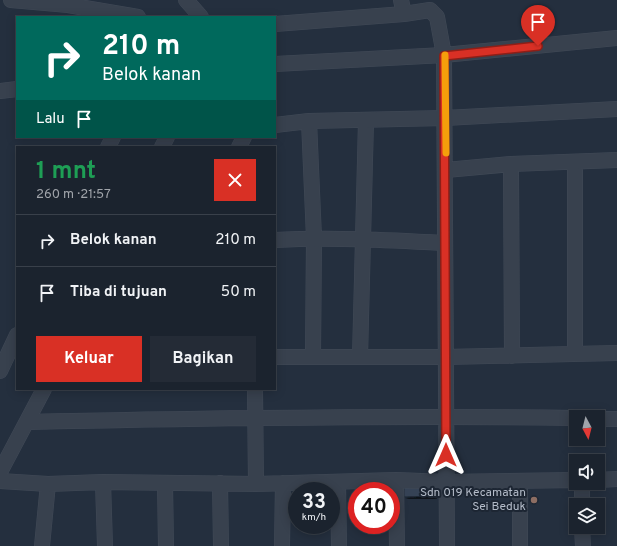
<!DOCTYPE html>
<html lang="id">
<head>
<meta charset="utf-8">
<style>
	:root { --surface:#1b232e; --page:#242b36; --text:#f1f3f6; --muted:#a0a4aa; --line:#39404a; --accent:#d93025 }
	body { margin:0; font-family:Overpass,sans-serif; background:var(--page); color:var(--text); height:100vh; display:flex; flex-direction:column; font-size:15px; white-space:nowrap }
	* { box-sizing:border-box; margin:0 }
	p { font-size:13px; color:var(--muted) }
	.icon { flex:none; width:22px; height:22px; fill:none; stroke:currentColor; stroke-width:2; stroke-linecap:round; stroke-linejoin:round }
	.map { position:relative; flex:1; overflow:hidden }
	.details { position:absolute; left:16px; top:146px; width:260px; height:244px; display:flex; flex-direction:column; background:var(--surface); border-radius:0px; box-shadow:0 2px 10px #0003,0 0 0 1px var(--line) }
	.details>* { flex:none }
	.banner { position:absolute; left:16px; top:16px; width:260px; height:122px; border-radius:0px; box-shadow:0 2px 10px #0003,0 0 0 1px var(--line); background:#00695c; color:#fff; overflow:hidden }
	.needle { width:26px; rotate:173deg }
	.tools { position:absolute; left:569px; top:410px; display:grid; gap:8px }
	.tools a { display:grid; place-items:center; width:36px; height:36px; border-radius:0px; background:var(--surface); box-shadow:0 2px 10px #0003,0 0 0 1px var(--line); font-size:20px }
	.speed { position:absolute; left:288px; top:482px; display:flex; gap:8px; font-size:20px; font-weight:700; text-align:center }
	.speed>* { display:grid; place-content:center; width:52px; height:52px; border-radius:50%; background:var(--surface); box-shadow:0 2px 10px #0003,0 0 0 1px var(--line); line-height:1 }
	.speed small { font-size:10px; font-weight:400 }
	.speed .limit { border:6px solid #d22; background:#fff; color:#111 }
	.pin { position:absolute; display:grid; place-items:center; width:34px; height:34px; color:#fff; margin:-41px -17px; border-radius:50% 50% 50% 0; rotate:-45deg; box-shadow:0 0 4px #0007 }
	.pin .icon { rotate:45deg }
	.me { position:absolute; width:44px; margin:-22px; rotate:0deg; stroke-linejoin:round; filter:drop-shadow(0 0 3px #0008) }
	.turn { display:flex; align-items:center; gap:14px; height:84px; padding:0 20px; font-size:18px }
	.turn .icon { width:52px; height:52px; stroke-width:2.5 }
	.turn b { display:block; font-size:28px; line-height:34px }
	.then { display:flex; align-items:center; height:38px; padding:0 20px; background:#0003; gap:8px; font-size:15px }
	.round { display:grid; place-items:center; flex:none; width:42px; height:42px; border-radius:0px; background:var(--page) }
	.overview { display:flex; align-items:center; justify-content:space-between; height:68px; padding:0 20px }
	h1 { font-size:24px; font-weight:700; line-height:30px; color:#1e9e55 }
	.primary-button { display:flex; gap:8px; margin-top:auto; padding:8px 20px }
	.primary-button a { flex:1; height:46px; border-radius:0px; background:var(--accent); color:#fff; font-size:16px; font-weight:700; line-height:46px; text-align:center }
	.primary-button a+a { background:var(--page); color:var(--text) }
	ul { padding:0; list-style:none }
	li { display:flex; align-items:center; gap:12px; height:52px; padding:0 20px; border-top:1px solid var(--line) }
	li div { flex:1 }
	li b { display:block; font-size:15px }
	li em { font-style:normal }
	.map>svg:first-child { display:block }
	.building { fill:#364354; stroke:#1f2835; filter:url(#shadow) }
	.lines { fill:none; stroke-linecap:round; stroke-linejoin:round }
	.minor-casing { stroke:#414a57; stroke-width:16 }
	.minor { stroke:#38414e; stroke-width:15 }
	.route-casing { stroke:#8d1f18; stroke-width:10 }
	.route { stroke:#d93025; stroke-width:7 }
	.slow { stroke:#f59e0b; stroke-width:7 }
	.education-dot { fill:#8d6e63; stroke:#1d2633; stroke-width:1.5 }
	.labels { text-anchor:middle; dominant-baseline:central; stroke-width:4; stroke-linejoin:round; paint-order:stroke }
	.poi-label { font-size:12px; fill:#b4bcc9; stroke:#1d2633; text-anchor:end }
</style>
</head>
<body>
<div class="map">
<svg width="617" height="546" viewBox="0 0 617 546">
	<defs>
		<filter id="shadow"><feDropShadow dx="3.5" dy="3.5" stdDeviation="1" flood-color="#0009"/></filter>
	</defs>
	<rect width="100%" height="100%" fill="#242f3e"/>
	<!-- building -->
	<path class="building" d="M 404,481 L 434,484 L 433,496 L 404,497 Z"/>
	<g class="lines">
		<!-- minor casing -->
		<g class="minor-casing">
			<path id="minor" d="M 11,0 L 68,5 L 138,17
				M 186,0 L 201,17
				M 401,0 L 404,14 L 430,10 L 437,17 L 444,55 L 447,546
				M 275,24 L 404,14
				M 275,64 L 444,55 L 617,38
				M 0,91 L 17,89
				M 309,121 L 314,238 L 313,357
				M 275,125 L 309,121 L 445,118 L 617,109
				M 108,147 L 113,137
				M 162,147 L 167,137
				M 239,147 L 244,137
				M 575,162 L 575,353
				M 511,164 L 512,356
				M 446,170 L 511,164 L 617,160
				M 275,240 C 332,237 388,240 444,243
				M 275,357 L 446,357 L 617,353
				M 360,357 L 366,121
				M 0,371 L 17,335
				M 255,389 L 256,484
				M 598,419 L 617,419
				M 27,422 C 210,418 393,415 576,418
				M 0,472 L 44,389
				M 396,480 L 397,546
				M 598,480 L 617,479
				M 0,481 L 48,484 L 103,482 L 256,484 L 396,480 L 447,482 L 576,480
				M 520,481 L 520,546
				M 103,482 L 105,546
				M 338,482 L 339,546
				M 165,483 L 166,546
				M 220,483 L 221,546
				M 582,483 L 582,505
				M 582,527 L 583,546
				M 42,546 L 48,484
				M 282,546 L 283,483"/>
		</g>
		<!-- minor -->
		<use href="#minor" class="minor"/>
	</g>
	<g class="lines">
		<!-- route casing -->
		<g class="route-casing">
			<path id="route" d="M 446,455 L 444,56 L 538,46"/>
		</g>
		<!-- route -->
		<use href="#route" class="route"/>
		<!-- slow -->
		<path class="slow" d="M 445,55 L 446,153"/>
	</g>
	<!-- markers -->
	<circle class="education-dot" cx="534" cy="500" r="4"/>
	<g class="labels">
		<!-- poi labels -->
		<g class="poi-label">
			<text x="526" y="493">Sdn 019 Kecamatan<tspan x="526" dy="14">Sei Beduk</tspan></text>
		</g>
	</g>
</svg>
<div class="tools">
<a><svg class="needle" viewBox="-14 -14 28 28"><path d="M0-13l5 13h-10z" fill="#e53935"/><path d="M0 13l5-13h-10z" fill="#a0a4aa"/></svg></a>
<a><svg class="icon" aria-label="sound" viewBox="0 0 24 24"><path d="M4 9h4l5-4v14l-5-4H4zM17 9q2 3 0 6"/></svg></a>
<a><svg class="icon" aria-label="layers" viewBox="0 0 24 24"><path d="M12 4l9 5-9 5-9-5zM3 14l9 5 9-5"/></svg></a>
</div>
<div class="speed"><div>33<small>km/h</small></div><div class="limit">40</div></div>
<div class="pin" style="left:538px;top:46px;background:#d93025"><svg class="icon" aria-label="arrive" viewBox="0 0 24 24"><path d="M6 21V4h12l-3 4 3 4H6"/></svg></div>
<svg class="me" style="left:446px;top:455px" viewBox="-20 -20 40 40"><path d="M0-17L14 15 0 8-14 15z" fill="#d93025" stroke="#fff" stroke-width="4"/></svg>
<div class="banner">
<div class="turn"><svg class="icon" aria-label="right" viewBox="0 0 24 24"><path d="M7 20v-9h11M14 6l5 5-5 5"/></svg><div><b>210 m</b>Belok kanan</div></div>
<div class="then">Lalu<svg class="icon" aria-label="arrive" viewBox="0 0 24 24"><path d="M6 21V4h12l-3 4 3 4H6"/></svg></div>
</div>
<section class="details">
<div class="overview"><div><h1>1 mnt</h1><p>260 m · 21:57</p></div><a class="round" style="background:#d93025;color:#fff"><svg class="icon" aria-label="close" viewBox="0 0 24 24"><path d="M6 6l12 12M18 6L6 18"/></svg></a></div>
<ul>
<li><svg class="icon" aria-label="right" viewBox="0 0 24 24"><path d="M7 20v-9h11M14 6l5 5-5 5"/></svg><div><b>Belok kanan</b></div><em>210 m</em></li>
<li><svg class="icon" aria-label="arrive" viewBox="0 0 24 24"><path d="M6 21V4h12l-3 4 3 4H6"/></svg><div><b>Tiba di tujuan</b></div><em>50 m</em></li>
</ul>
<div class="primary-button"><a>Keluar</a><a>Bagikan</a></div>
</section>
</div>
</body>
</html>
